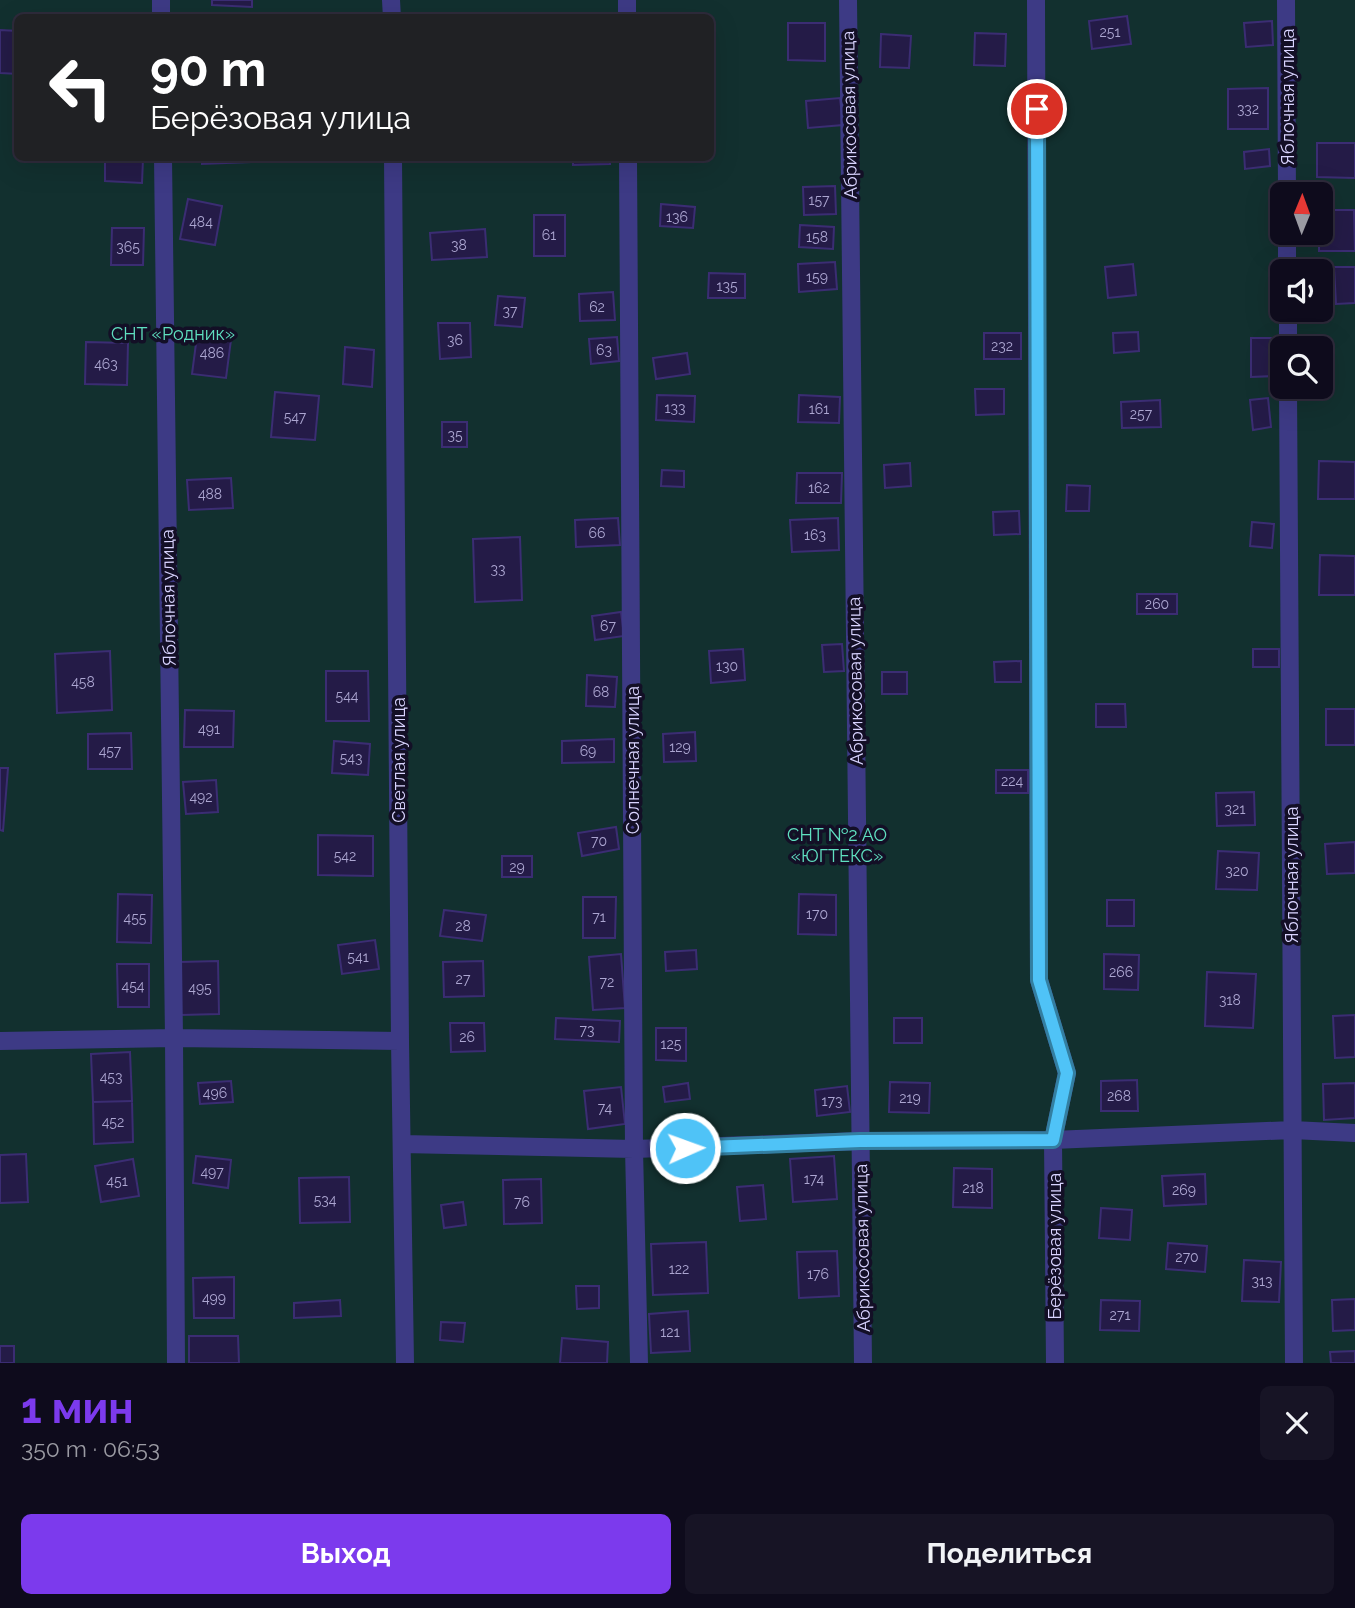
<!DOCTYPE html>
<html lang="ru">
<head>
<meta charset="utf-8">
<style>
	:root { --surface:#0e0b1c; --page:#171425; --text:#f1f3f6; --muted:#9b9ba3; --line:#2e2b3b; --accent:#7c3aed }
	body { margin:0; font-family:Raleway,sans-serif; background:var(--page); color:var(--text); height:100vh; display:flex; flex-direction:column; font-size:26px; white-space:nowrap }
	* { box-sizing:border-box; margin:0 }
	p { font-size:23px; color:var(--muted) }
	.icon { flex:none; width:38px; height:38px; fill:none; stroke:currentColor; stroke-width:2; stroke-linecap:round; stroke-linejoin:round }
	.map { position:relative; height:1363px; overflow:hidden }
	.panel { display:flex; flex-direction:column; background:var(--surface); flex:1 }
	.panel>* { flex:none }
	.guide { position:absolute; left:14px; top:14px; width:700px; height:147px; border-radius:10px; box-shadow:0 7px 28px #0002,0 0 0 2px var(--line); background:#202124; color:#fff; overflow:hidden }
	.needle { width:46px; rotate:1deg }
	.fabs { position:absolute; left:1270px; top:182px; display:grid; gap:14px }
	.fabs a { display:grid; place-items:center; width:63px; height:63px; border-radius:10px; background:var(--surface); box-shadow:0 7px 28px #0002,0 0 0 2px var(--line); font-size:35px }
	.pin { position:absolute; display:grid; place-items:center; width:60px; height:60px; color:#fff; margin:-30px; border:4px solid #fff; border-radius:50%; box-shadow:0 2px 7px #0007 }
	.me { position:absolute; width:77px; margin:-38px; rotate:88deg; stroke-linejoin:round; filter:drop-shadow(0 0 5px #0008) }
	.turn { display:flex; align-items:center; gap:24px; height:147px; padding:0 21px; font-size:32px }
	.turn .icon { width:91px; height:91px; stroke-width:2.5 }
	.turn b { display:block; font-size:49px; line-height:60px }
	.round { display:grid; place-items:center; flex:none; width:74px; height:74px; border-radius:10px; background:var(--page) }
	.overview { display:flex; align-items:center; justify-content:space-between; height:119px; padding:0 21px }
	h1 { font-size:42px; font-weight:700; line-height:52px; color:var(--accent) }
	.cta { display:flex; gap:14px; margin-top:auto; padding:14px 21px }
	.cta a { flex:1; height:80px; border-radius:10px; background:var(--accent); color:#fff; font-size:28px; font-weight:700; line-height:80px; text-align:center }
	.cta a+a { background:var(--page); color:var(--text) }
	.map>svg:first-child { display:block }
	.green { fill:#12302f; fill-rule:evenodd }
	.building { fill:#241b47; stroke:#3b2d73; stroke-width:2 }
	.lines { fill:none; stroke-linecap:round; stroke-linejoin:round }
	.street { stroke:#3d3a85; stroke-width:18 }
	.route-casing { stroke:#337fa1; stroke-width:18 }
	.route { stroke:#4fc3f7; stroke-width:12 }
	.labels { text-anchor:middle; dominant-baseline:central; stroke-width:7; stroke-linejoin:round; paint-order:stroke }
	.number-label { font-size:14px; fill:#aca6d1 }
	.street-label { font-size:18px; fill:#d9d4ff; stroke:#130f26 }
	.park-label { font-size:18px; fill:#5fe0c0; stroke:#130f26 }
</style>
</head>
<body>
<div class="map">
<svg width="1355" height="1363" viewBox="0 0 1355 1363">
	<rect width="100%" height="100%" fill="#130f26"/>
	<!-- green -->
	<path class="green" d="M 0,0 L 1355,0 L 1355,1363 L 0,1363 ZM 18,18 L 710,18 L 710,158 L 18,158 ZM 1283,194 L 1321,194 L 1321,233 L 1283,233 ZM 1283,271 L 1321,271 L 1321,310 L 1283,310 ZM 1283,348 L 1321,348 L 1321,387 L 1283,387 Z"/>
	<!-- building -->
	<path class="building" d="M 212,0 L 252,0 L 252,7 L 212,5 Z
		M 1127,16 L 1131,44 L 1092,49 L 1089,21 Z
		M 1272,21 L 1273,45 L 1246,47 L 1244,23 Z
		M 788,23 L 825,23 L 825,61 L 788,60 Z
		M 0,30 L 18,31 L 18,74 L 0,73 Z
		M 975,33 L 1006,34 L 1005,66 L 974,65 Z
		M 881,34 L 911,36 L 909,68 L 880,67 Z
		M 1268,88 L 1268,129 L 1228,129 L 1228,89 Z
		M 840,98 L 843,125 L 808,128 L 806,101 Z
		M 1317,143 L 1355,143 L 1355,178 L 1317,177 Z
		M 1269,149 L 1270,166 L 1245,169 L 1244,152 Z
		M 105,158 L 143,159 L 142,183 L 105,181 Z
		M 202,158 L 251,158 L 251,162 L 202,164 Z
		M 573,158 L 610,158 L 610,164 L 573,165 Z
		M 835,186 L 836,214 L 804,215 L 803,187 Z
		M 188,199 L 222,206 L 215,245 L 180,239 Z
		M 661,204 L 695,207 L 693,228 L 660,226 Z
		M 1321,210 L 1354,210 L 1355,251 L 1319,251 L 1319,233 L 1321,233 Z
		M 534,215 L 565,215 L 565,256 L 534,256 Z
		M 800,225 L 834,227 L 833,249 L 799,247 Z
		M 112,228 L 144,228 L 143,265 L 111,265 Z
		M 485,229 L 487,257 L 432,260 L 430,233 Z
		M 835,262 L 837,289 L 799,292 L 798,264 Z
		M 1133,264 L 1136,295 L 1108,298 L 1105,267 Z
		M 1334,267 L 1355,267 L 1355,303 L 1336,304 Z
		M 709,273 L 745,274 L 745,298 L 708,298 Z
		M 613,292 L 615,320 L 580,321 L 579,294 Z
		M 498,296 L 525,298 L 522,327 L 495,325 Z
		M 438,323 L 470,323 L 471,357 L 440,359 Z
		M 198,328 L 232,332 L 226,378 L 192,374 Z
		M 1138,332 L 1139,351 L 1114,353 L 1113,333 Z
		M 984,333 L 1021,333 L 1021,359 L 984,359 Z
		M 617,337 L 619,361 L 591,364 L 589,339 Z
		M 1251,338 L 1274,338 L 1275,376 L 1251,377 Z
		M 86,342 L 128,343 L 127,385 L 85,384 Z
		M 345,347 L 374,350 L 372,387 L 343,384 Z
		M 687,353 L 690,374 L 656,379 L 653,358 Z
		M 975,389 L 1004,389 L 1004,414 L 976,415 Z
		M 275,392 L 319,396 L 315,440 L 271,437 Z
		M 657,395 L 695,396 L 694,422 L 656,420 Z
		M 799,395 L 840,397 L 839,423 L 798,422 Z
		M 1268,398 L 1271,427 L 1253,430 L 1250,400 Z
		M 1160,400 L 1161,427 L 1122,428 L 1121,402 Z
		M 442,422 L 467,422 L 467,447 L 442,447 Z
		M 1319,461 L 1355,462 L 1355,499 L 1318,499 Z
		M 910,463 L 911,486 L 885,488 L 884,465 Z
		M 662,470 L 684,471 L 684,487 L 661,486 Z
		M 797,473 L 842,473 L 841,503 L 796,503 Z
		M 231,478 L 233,508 L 189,510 L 187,480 Z
		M 1067,485 L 1090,486 L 1089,511 L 1066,511 Z
		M 1019,511 L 1020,534 L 994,535 L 993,512 Z
		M 618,518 L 620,545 L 576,547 L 575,520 Z
		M 838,518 L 839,550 L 792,552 L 790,520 Z
		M 1252,522 L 1274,524 L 1272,548 L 1250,546 Z
		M 520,537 L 522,600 L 475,602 L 473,539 Z
		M 1320,555 L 1355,556 L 1355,595 L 1319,595 Z
		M 1137,594 L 1177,594 L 1177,614 L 1137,614 Z
		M 621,612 L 624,636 L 595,640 L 592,616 Z
		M 842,644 L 844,671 L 824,672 L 822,645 Z
		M 743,649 L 745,680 L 711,683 L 709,651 Z
		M 1253,649 L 1279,649 L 1279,667 L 1253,667 Z
		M 110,651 L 112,710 L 57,713 L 55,654 Z
		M 1021,661 L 1021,682 L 995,682 L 994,662 Z
		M 326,671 L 368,671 L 369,721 L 326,721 Z
		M 882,672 L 907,672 L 907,694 L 882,694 Z
		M 587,675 L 617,677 L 615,707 L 586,706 Z
		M 1096,704 L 1125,704 L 1126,727 L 1096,727 Z
		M 1326,709 L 1355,709 L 1355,745 L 1326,745 Z
		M 185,710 L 234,711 L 233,747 L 184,747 Z
		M 695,732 L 696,761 L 664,762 L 663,734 Z
		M 131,733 L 132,769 L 88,769 L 88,734 Z
		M 614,739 L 614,762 L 562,763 L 562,741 Z
		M 334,741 L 370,744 L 368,775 L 332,773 Z
		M 0,768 L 8,768 L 3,831 L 0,830 Z
		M 996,770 L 1028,770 L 1028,793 L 996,793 Z
		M 216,780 L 218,812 L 186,814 L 183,782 Z
		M 1254,792 L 1255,825 L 1217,826 L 1216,793 Z
		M 616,827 L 619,849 L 582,856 L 578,833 Z
		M 318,835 L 373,836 L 373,876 L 318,875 Z
		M 1355,842 L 1355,873 L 1327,874 L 1325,844 Z
		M 1218,851 L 1259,853 L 1257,890 L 1216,889 Z
		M 502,856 L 532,856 L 532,877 L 502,877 Z
		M 118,894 L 152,895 L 151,943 L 117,942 Z
		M 799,894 L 836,895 L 836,935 L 798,934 Z
		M 583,897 L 616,897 L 615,938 L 583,938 Z
		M 1107,900 L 1134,900 L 1134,926 L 1107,926 Z
		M 444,910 L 486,915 L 482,941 L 440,936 Z
		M 375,940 L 379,969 L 342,974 L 338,945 Z
		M 696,950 L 697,969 L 666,971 L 665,952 Z
		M 621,954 L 625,1008 L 593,1010 L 589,957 Z
		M 1104,954 L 1139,955 L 1138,990 L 1104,989 Z
		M 218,961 L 219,1014 L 181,1015 L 180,962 Z
		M 483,961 L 484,996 L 444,997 L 443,962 Z
		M 117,964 L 149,964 L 149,1007 L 118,1007 Z
		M 1207,972 L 1256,974 L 1253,1028 L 1205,1026 Z
		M 1355,1015 L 1355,1057 L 1335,1058 L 1333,1016 Z
		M 556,1018 L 620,1021 L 619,1042 L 555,1039 Z
		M 894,1018 L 922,1018 L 922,1043 L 894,1043 Z
		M 450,1023 L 484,1023 L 485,1051 L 451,1052 Z
		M 656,1028 L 686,1028 L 686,1061 L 656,1060 Z
		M 130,1052 L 132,1101 L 93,1102 L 91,1054 Z
		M 1137,1080 L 1138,1111 L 1101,1111 L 1101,1081 Z
		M 231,1081 L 233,1102 L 200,1104 L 198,1083 Z
		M 890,1082 L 930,1083 L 929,1113 L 889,1112 Z
		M 688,1083 L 690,1099 L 665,1102 L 663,1087 Z
		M 1355,1083 L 1355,1118 L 1324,1120 L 1323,1084 Z
		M 847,1086 L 850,1112 L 817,1116 L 815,1090 Z
		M 621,1087 L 625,1124 L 588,1129 L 584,1091 Z
		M 132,1101 L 133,1142 L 94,1144 L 93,1102 Z
		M 26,1154 L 28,1202 L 0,1203 L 0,1155 Z
		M 196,1156 L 231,1160 L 228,1188 L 193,1183 Z
		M 834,1156 L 837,1199 L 793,1202 L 790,1159 Z
		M 133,1159 L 139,1196 L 101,1202 L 95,1166 Z
		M 954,1168 L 992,1169 L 992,1208 L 953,1207 Z
		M 1205,1174 L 1206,1204 L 1164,1206 L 1162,1176 Z
		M 349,1177 L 350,1222 L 300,1223 L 299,1178 Z
		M 541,1179 L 542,1223 L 504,1224 L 503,1180 Z
		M 763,1185 L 766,1219 L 740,1221 L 737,1187 Z
		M 463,1202 L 466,1225 L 444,1228 L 441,1205 Z
		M 1101,1208 L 1132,1210 L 1130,1240 L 1099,1238 Z
		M 706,1242 L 708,1293 L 653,1295 L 651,1244 Z
		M 1168,1243 L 1207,1246 L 1205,1272 L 1166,1269 Z
		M 837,1251 L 839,1296 L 799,1298 L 797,1252 Z
		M 1244,1260 L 1281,1262 L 1279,1302 L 1242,1301 Z
		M 234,1277 L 234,1318 L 194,1318 L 193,1278 Z
		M 576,1286 L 599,1286 L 599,1308 L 577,1309 Z
		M 1355,1299 L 1355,1330 L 1333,1331 L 1332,1300 Z
		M 340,1300 L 341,1316 L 294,1318 L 294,1303 Z
		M 1101,1300 L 1140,1301 L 1139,1331 L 1100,1330 Z
		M 688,1311 L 690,1351 L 651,1353 L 649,1314 Z
		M 441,1322 L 465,1323 L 463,1342 L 440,1340 Z
		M 189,1336 L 238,1336 L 239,1363 L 189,1363 Z
		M 562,1338 L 608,1342 L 607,1363 L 560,1363 Z
		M 0,1346 L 14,1346 L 14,1363 L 0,1363 Z
		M 1355,1351 L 1355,1363 L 1331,1363 L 1330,1352 Z"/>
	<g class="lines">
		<!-- street -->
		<path class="street" d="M 161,0 L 161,18
			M 391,0 L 392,18
			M 627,0 L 627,18
			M 848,0 L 863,1363
			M 1036,0 L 1039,980 L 1067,1073 L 1053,1140 L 1055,1363
			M 1286,0 L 1287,194
			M 163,158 L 174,1038 L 176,1363
			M 393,158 L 400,1041 L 405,1363
			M 628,158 L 634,1149 L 639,1363
			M 1287,233 L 1287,271
			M 1288,310 L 1288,348
			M 1288,387 L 1294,1363
			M 0,1041 L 174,1038 L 400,1041
			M 402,1144 L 634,1149 L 861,1141 L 1053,1140 L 1292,1130 L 1355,1133"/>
	</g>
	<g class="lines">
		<!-- route casing -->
		<g class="route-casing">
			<path id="route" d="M 685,1148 L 860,1141 L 1053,1140 L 1067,1073 L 1039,980 L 1037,109"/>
		</g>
		<!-- route -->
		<use href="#route" class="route"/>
	</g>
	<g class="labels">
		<!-- number labels -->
		<g class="number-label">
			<text x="1110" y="32">251</text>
			<text x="1248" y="109">332</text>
			<text x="819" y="200">157</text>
			<text x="677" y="217">136</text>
			<text x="201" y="222">484</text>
			<text x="549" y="235">61</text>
			<text x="817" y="237">158</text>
			<text x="459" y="245">38</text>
			<text x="128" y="247">365</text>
			<text x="817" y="277">159</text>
			<text x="727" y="286">135</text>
			<text x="597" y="307">62</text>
			<text x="510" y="311">37</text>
			<text x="455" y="340">36</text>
			<text x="1002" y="346">232</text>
			<text x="604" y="350">63</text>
			<text x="212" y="353">486</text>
			<text x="106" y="364">463</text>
			<text x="675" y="408">133</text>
			<text x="819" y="409">161</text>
			<text x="1141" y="414">257</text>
			<text x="295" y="417">547</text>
			<text x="455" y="435">35</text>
			<text x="819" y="488">162</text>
			<text x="210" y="494">488</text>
			<text x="597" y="533">66</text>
			<text x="815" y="535">163</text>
			<text x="498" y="569">33</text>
			<text x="1157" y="604">260</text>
			<text x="608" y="626">67</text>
			<text x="727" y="666">130</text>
			<text x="83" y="682">458</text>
			<text x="601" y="692">68</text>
			<text x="347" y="696">544</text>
			<text x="209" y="729">491</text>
			<text x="680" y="747">129</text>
			<text x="110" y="751">457</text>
			<text x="588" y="751">69</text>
			<text x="351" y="758">543</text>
			<text x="1012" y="781">224</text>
			<text x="201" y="797">492</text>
			<text x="1235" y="809">321</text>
			<text x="599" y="841">70</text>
			<text x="345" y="856">542</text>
			<text x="517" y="867">29</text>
			<text x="1237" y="871">320</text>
			<text x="817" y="914">170</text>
			<text x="599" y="917">71</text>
			<text x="135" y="918">455</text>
			<text x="463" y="926">28</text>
			<text x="358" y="957">541</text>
			<text x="1121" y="972">266</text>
			<text x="463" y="979">27</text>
			<text x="607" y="982">72</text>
			<text x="133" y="986">454</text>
			<text x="200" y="988">495</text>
			<text x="1230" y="1000">318</text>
			<text x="587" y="1030">73</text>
			<text x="467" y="1037">26</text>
			<text x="671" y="1044">125</text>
			<text x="111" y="1077">453</text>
			<text x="215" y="1093">496</text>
			<text x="1119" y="1096">268</text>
			<text x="910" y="1098">219</text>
			<text x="832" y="1101">173</text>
			<text x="605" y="1108">74</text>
			<text x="113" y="1122">452</text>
			<text x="212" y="1172">497</text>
			<text x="814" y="1179">174</text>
			<text x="117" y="1181">451</text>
			<text x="973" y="1188">218</text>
			<text x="1184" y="1190">269</text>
			<text x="325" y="1200">534</text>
			<text x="522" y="1202">76</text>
			<text x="1187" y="1257">270</text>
			<text x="679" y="1269">122</text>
			<text x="818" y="1274">176</text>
			<text x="1262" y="1281">313</text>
			<text x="214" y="1298">499</text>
			<text x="1120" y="1315">271</text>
			<text x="670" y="1332">121</text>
		</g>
		<!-- street labels -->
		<g class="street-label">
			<text transform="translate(1287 97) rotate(-90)">Яблочная улица</text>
			<text transform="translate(849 115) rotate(-91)">Абрикосовая улица</text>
			<text transform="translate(168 598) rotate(-91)">Яблочная улица</text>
			<text transform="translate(855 681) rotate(-91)">Абрикосовая улица</text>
			<text transform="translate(398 760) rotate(-90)">Светлая улица</text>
			<text transform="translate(632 760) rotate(-90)">Солнечная улица</text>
			<text transform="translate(1291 875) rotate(-90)">Яблочная улица</text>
			<text transform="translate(1054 1246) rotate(-90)">Берёзовая улица</text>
			<text transform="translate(862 1248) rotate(-91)">Абрикосовая улица</text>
		</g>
		<!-- park labels -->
		<g class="park-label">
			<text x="173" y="333">СНТ «Родник»</text>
			<text x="837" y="834">СНТ №2 АО<tspan x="837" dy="21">«ЮГТЕКС»</tspan></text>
		</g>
	</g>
</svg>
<div class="fabs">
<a><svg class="needle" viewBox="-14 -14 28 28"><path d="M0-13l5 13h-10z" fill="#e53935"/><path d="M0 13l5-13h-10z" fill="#9b9ba3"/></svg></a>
<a><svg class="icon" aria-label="sound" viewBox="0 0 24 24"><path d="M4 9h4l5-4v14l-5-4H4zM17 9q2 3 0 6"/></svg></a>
<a><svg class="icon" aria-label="search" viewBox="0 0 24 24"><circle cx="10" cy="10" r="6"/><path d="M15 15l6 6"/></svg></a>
</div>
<div class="pin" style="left:1037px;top:109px;background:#d93025"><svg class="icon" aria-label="arrive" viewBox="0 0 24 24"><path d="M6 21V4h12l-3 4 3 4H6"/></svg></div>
<svg class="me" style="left:685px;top:1148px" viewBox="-20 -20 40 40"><circle r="17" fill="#4fc3f7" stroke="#fff" stroke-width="3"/><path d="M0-11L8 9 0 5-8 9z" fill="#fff"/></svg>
<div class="guide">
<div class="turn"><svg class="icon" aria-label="left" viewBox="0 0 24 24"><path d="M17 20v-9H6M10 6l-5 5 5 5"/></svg><div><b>90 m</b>Берёзовая улица</div></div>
</div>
</div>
<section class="panel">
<div class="overview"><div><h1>1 мин</h1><p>350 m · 06:53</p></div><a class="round"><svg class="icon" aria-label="close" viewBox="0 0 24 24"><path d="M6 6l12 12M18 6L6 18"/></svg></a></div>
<div class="cta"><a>Выход</a><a>Поделиться</a></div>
</section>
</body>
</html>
